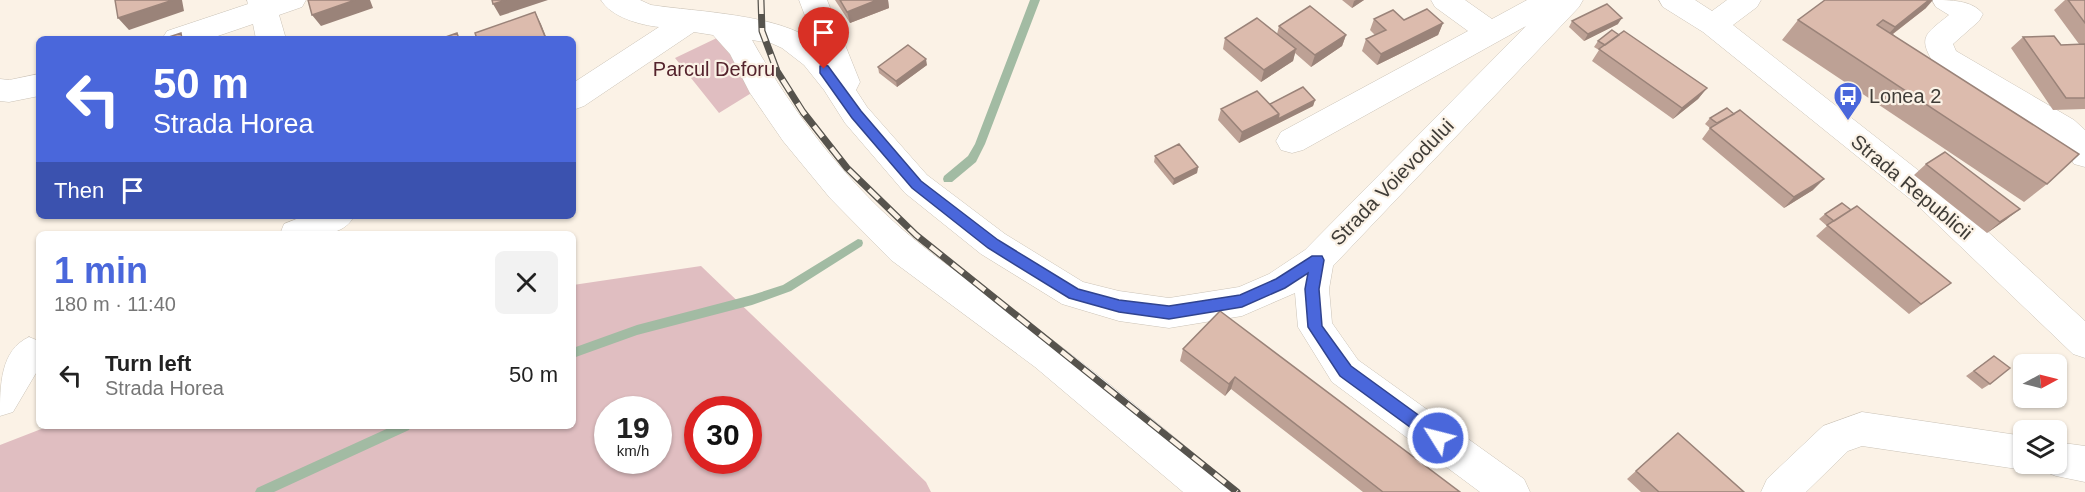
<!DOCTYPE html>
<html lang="en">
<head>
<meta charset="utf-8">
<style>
	:root { --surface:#fff; --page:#f2f2f2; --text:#222; --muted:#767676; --accent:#4a67db }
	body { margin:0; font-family:Helvetica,sans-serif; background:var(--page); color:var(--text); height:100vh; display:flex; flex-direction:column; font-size:22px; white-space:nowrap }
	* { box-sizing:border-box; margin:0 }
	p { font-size:20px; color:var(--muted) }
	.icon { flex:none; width:33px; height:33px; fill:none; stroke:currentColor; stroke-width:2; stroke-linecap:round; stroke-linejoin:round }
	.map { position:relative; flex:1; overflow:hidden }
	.sheet { position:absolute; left:36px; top:231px; width:540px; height:198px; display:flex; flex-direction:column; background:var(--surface); border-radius:9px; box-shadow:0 2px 4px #0004 }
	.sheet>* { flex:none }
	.hud { position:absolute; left:36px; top:36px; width:540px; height:183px; border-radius:9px; box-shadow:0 2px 4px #0004; background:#4a67db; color:#fff; overflow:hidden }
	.needle { width:39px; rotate:83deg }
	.buttons { position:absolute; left:2013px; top:354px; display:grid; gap:12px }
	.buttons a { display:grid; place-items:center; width:54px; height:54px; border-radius:9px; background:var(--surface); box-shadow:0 2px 4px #0004; font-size:30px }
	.speed { position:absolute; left:594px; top:396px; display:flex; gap:12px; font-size:30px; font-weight:700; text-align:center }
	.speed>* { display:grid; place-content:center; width:78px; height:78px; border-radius:50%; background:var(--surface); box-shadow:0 2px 4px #0004; line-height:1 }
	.speed small { font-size:15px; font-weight:400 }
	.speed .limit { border:9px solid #d22; background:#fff; color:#111 }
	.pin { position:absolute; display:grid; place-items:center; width:51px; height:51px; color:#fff; margin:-62px -26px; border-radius:50% 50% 50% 0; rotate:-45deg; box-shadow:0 0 6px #0007 }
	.pin .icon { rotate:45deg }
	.me { position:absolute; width:66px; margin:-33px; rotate:306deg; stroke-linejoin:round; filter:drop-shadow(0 0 4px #0008) }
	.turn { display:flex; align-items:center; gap:21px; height:126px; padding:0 18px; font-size:27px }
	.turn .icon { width:78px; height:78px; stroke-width:2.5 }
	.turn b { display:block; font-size:42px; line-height:51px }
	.then { display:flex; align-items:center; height:57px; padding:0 18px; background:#0003; gap:12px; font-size:22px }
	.round { display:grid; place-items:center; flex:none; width:63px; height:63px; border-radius:9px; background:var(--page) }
	.overview { display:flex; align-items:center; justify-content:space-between; height:102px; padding:0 18px }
	h1 { font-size:36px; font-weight:700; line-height:45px; color:var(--accent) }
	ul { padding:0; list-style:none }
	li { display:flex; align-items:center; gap:18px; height:84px; padding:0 18px }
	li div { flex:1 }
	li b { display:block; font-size:22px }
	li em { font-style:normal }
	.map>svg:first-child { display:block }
	.green { fill:#e0bec1; fill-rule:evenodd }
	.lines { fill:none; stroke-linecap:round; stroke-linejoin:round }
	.stream { fill:#a2bba3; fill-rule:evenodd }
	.minor-casing { stroke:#cbc3b7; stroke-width:1 }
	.minor { fill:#fff; fill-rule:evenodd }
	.rail-casing { stroke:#56534d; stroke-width:7 }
	.rail { stroke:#fbf2e6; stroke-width:4.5; stroke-dasharray:14; stroke-linecap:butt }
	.wall { fill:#bda195 }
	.shaded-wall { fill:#9a8379 }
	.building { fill:#dcbbad; stroke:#9a8379; stroke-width:1.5 }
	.route { fill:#4a67db; stroke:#30438e; stroke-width:1.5 }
	.labels { text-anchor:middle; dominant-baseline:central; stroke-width:4.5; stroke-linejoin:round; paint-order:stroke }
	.park-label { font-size:20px; fill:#54232c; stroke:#fbf2e6 }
	.poi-label { font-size:20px; fill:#3f3c37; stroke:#fbf2e6; text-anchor:start }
	.street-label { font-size:20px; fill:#3f3c37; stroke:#fbf2e6 }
</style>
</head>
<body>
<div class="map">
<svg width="2085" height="492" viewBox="0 0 2085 492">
	<rect width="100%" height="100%" fill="#fbf2e6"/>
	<!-- green -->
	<path class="green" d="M 721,36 L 753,92 L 719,113 L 675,58 Z
		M 701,266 L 926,482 L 931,492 L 0,492 L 0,445 L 49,426 L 573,426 L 573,285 ZM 608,410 L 658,410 L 658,460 L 608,460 ZM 698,410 L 748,410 L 748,460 L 698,460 Z"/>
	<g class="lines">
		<!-- stream -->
		<path class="stream" d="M 1030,0 L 1040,0 L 985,144 L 976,162 L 952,182 L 944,182 L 943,179 L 944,176 L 968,156 L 975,144 Z
			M 858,239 L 862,240 L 863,243 L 862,246 L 791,291 L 752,305 L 637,335 L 573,358 L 573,348 L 637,325 L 752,295 L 783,285 Z
			M 393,426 L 411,426 L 409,430 L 274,492 L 255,492 L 257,488 Z"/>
		<!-- minor casing -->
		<g class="minor-casing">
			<path id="minor" d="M 247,0 L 306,0 L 302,7 L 279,15 L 286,39 L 256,39 L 253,24 L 209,39 L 162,39 L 167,31 L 248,4 Z
				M 601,0 L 640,0 L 651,5 C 698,12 778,14 815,42 L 799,0 L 827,0 L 860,82 L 856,90 L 867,107 L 927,175 L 1005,234 L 1083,282 L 1119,291 L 1169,298 L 1239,287 L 1269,274 L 1305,250 L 1526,26 L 1303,150 L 1292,153 L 1281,150 L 1276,141 L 1281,132 L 1468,31 L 1435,7 L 1431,0 L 1465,0 L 1492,19 L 1527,0 L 1583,0 L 1579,7 L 1333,266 L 1329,289 L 1332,323 L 1358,360 L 1524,479 L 1530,492 L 1480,492 L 1332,382 L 1298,327 L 1295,293 L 1242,316 L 1169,328 L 1119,321 L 1062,304 L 981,254 L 905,193 L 845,123 L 824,90 L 804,65 L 782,48 L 771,43 L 752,40 C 794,115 849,186 915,240 C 961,278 1012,309 1059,345 C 1116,388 1170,434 1225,479 L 1231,492 L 1183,492 L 1035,367 L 891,260 L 830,198 L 783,141 L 750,93 L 730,54 L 713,35 L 694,32 L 584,106 L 573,110 L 573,83 L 659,27 C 640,25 611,17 601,0 Z
				M 1659,0 L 1695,0 L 1712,11 L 1727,0 L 1761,0 L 1757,7 L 1733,25 L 1937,185 L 2085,321 L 2085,358 L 2073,354 L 1915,203 L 1703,32 L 1663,7 Z
				M 1932,0 C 1951,0 1972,0 1983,14 L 1979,21 L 1953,44 L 1956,51 L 2074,120 L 2085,130 L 2085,167 L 2074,164 C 2056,129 1972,89 1936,67 C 1917,37 1924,35 1949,15 L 1936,7 Z
				M 39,74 L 39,96 L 9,102 L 0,101 L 0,79 L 9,80 Z
				M 304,216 L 354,216 C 342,241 304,234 280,234 L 284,224 Z
				M 29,337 L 39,341 L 39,368 L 13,412 L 0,416 C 0,386 0,350 29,337 Z
				M 1862,412 L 2024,436 L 2024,464 L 2038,464 L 2024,470 L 1862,446 L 1848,451 L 1806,492 L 1761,492 L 1767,479 L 1823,426 Z
				M 2056,442 L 2085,446 L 2085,482 L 2056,476 L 2043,471 L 2039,464 L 2056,464 Z"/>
		</g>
		<!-- minor -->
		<use href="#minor" class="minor"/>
		<!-- rail casing -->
		<g class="rail-casing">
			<path id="rail" d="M 761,0 L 762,31 L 777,71 L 803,112 L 847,168 L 916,235 L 1237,492"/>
		</g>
		<!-- rail -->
		<use href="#rail" class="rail"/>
	</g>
	<!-- wall -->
	<path class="wall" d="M 835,0 L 888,0 L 889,8 L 850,23 Z
		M 1342,0 L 1364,0 L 1352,8 Z
		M 2065,0 L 2085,0 L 2085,109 L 2053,110 L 2011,48 L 2023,37 L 2061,45 L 2079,44 L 2054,10 Z
		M 1926,8 L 1893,34 L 2047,184 L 2024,202 L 1782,40 L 1798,20 Z
		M 1374,19 L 1404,20 L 1443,23 L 1438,35 L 1377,65 L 1362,51 L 1366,39 L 1375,35 L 1370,30 Z
		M 1572,21 L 1618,24 L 1584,41 L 1569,27 Z
		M 1279,26 L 1346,35 L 1342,46 L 1311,67 L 1295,53 L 1293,61 L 1261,82 L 1223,49 L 1225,38 L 1277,34 Z
		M 1598,41 L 1707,88 L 1698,99 L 1673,119 L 1592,61 L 1599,50 L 1594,47 Z
		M 927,65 L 897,87 L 879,73 L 878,67 Z
		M 1315,100 L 1313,106 L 1239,143 L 1218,120 L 1221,109 Z
		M 1710,118 L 1813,190 L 1784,208 L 1702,139 L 1710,128 L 1705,124 Z
		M 1155,156 L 1198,167 L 1197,173 L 1173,185 L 1154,162 Z
		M 1926,164 L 2007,219 L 1987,233 L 1914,175 Z
		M 1851,210 L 1951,283 L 1909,314 L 1816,236 L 1827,226 L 1819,219 L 1825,214 Z
		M 1183,349 L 1460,492 L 1363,492 L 1231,389 L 1225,396 L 1180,361 Z
		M 1994,356 L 1990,384 L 1982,389 L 1966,376 Z
		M 1678,433 L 1744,492 L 1641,492 L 1627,479 Z"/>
	<!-- shaded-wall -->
	<path class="shaded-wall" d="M 173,0 L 182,0 L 184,11 L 129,30 L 118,18 Z
		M 355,0 L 370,0 L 373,8 L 321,26 L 312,15 Z
		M 506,0 L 548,0 L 500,16 L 493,4 Z
		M 877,0 L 888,0 L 889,8 L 850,23 L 847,12 Z
		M 1356,0 L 1364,0 L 1352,8 L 1354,1 Z
		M 1929,0 L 1933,0 L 1926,8 L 1877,46 L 1895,27 Z
		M 535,12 L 541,24 L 547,39 L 546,39 Z
		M 1622,18 L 1618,24 L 1584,41 L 1588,34 Z
		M 1443,23 L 1438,35 L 1377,65 L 1381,54 Z
		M 1346,35 L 1342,46 L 1311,67 L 1315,55 Z
		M 1296,49 L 1293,61 L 1261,82 L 1264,70 Z
		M 926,59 L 927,65 L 897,87 L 896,81 Z
		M 1707,88 L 1698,99 L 1673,119 L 1682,108 Z
		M 1315,100 L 1313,106 L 1239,143 L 1242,132 L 1279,114 Z
		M 1198,167 L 1197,173 L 1173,185 L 1174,179 Z
		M 1824,179 L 1813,190 L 1784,208 L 1794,197 Z
		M 2020,209 L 2007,219 L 1987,233 L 2000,222 Z
		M 1235,377 L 1231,389 L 1225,396 L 1229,384 Z"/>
	<!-- building -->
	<path class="building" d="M 115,0 L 173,0 L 118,18 Z
		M 308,0 L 355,0 L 312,15 Z
		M 492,0 L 506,0 L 493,4 Z
		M 840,0 L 877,0 L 847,12 Z
		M 1825,0 L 1929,0 L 1895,27 L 1883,20 L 1877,25 L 2079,154 L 2047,184 L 1798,20 Z
		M 2068,0 L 2085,0 L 2085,23 Z
		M 1607,4 L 1622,18 L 1588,34 L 1572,21 Z
		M 1310,6 L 1346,35 L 1315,55 L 1279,26 Z
		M 1427,9 L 1443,23 L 1381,54 L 1366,39 L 1386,30 L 1374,19 L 1393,10 L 1404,20 Z
		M 535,12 L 546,39 L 477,39 L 475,33 Z
		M 1257,18 L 1296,49 L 1264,70 L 1225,38 Z
		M 1612,30 L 1619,35 L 1605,45 L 1598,41 Z
		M 1624,31 L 1707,88 L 1682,108 L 1599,49 Z
		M 181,33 L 182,39 L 163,39 Z
		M 457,33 L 459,39 L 440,39 Z
		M 2054,36 L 2061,45 L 2085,44 L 2085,98 L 2066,98 L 2023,37 Z
		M 908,45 L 926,59 L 896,81 L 878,67 Z
		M 1303,87 L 1315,100 L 1278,119 L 1279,114 L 1270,104 Z
		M 1257,91 L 1279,114 L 1242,132 L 1221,109 Z
		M 1727,108 L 1734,114 L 1717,123 L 1710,118 Z
		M 1740,110 L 1824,179 L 1794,197 L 1710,128 Z
		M 1179,144 L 1198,167 L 1174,179 L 1155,156 Z
		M 1945,152 L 2020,209 L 2000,222 L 1926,164 Z
		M 1842,203 L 1851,210 L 1834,221 L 1825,214 Z
		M 1857,206 L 1951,283 L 1921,304 L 1827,225 Z
		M 1220,311 L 1460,492 L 1383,492 L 1235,377 L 1229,384 L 1183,349 Z
		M 1994,356 L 2010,368 L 1990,384 L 1974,371 Z
		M 1678,433 L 1744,492 L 1659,492 L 1636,471 Z"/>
	<!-- route -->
	<path class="route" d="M 824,65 L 828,66 L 861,111 L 921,181 L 998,240 L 1078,289 L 1119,300 L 1169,306 L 1240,295 L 1276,279 L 1312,256 L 1322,256 L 1324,260 L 1319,289 L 1322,326 L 1351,366 L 1443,433 L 1445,438 L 1443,443 L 1438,445 L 1432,443 L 1340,376 L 1308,327 L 1305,289 L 1308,273 L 1285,288 L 1242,307 L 1169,319 L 1119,312 L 1069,298 L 988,248 L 912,188 L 852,118 L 820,73 L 820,66 Z"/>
	<!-- icons -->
	<defs>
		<g id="bus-pin" transform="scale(1.5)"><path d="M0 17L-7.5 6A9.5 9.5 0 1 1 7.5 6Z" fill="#4a67db" stroke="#fbf2e6"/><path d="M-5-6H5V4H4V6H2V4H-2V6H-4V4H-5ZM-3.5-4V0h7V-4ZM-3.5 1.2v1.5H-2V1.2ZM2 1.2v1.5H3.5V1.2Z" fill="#fff"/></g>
	</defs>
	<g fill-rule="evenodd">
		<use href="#bus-pin" x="1848" y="96"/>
	</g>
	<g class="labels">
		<!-- park labels -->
		<g class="park-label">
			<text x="714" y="69">Parcul Deforu</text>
		</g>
		<!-- poi labels -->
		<g class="poi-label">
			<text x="1869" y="96">Lonea 2</text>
		</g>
		<!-- street labels -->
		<g class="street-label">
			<text transform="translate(1392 182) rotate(-46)">Strada Voievodului</text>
			<text transform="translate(1912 187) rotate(40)">Strada Republicii</text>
		</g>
	</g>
</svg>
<div class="buttons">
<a><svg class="needle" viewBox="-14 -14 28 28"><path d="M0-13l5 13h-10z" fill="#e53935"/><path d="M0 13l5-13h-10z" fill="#767676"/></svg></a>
<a><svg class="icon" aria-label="layers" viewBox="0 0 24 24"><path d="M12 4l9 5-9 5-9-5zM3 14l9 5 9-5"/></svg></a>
</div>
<div class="speed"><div>19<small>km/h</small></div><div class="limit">30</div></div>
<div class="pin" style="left:824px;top:69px;background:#d93025"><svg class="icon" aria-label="arrive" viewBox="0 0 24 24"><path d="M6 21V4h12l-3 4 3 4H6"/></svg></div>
<svg class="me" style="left:1438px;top:438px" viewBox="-20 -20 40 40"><circle r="17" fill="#4a67db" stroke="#fff" stroke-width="3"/><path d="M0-11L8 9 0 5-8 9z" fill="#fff"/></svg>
<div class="hud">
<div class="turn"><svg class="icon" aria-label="left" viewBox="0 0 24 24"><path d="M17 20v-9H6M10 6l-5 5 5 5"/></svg><div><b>50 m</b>Strada Horea</div></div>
<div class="then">Then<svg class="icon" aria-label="arrive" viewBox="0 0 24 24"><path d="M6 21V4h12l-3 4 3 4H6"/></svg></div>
</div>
<section class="sheet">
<div class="overview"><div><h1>1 min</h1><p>180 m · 11:40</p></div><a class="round"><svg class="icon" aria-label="close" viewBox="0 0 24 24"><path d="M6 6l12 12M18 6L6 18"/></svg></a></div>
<ul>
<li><svg class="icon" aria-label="left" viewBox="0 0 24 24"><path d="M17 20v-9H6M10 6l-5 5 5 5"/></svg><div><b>Turn left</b><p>Strada Horea</p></div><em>50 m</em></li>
</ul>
</section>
</div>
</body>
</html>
